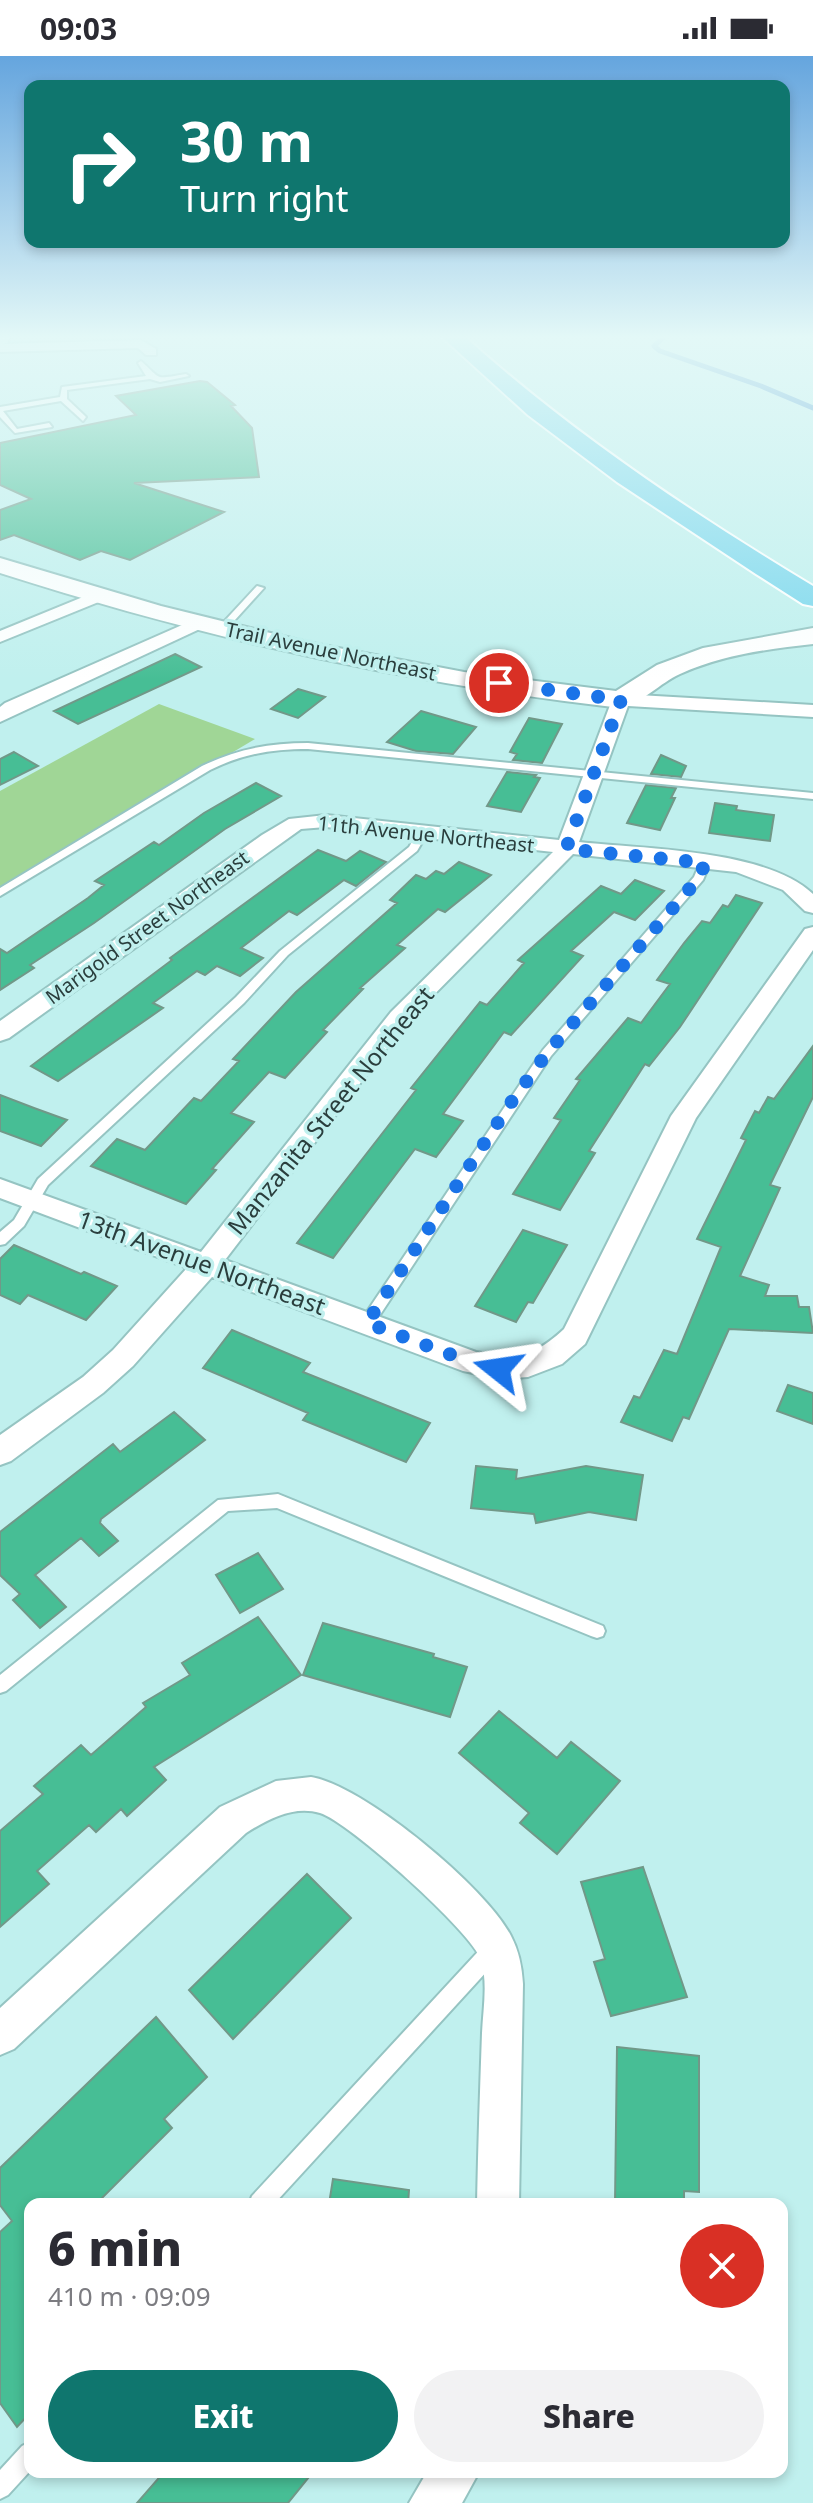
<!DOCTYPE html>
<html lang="en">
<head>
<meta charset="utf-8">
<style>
	:root { --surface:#fff; --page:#f2f2f3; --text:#2b2b33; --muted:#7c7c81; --accent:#0f766e }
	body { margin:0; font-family:"Noto Sans",sans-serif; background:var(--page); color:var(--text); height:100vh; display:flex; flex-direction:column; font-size:30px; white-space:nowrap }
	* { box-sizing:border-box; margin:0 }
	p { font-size:26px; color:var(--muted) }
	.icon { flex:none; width:44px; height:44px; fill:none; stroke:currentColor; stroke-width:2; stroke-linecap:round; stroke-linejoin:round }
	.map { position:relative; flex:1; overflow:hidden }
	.side { position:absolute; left:24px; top:2142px; width:764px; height:280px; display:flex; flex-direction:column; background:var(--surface); border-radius:16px; box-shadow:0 4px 12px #0003 }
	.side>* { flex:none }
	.top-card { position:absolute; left:24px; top:24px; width:766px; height:168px; border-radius:16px; box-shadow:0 4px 12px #0003; background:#0f766e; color:#fff; overflow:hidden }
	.pin { position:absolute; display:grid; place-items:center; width:68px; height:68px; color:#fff; margin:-34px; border:4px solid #fff; border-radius:50%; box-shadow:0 2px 8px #0007 }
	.me { position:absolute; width:88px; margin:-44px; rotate:285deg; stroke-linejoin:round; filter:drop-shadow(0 0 6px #0008) }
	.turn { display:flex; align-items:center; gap:28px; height:168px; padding:0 24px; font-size:36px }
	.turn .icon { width:104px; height:104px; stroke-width:2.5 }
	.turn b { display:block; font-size:56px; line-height:68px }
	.round { display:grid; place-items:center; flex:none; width:84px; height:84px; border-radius:42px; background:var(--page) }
	.summary { display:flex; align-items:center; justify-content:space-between; height:136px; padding:0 24px }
	h1 { font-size:48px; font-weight:800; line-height:60px }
	.action { display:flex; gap:16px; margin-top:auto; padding:16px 24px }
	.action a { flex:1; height:92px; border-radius:48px; background:var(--accent); color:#fff; font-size:32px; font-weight:800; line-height:92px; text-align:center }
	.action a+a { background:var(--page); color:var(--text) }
	.status { display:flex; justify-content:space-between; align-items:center; height:56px; padding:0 40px; background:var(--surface); direction:ltr }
	.status svg { height:22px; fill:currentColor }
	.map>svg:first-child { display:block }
	.green { fill:#a0d696 }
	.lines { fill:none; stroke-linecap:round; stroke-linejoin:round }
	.stream { stroke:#418fce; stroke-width:5 }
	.building { fill:#47be95; stroke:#719888; stroke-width:2 }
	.lane-casing { stroke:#95c4c2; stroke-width:4 }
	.street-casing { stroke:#95c4c2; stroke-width:4 }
	.secondary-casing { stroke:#95c4c2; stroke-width:4 }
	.primary-casing { stroke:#fff; stroke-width:4 }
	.lane { fill:#fff; fill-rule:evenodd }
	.street { fill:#fff; fill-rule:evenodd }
	.secondary { fill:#fff; fill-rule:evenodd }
	.primary { fill:#7bd7ed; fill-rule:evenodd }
	.route { stroke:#1a73e8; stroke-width:14; stroke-dasharray:0 25.2 }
	.labels { text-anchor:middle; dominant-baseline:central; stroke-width:7; stroke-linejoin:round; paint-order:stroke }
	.far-street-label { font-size:20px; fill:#2a3e3d; stroke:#c0f0ee }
	.street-label { font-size:24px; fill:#2a3e3d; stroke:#c0f0ee }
</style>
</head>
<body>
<div class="status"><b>09:03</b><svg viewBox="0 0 49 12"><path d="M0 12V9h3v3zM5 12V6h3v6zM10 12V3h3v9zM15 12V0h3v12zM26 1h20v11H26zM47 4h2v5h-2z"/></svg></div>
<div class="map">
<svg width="813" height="2447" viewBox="0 0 813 2447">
	<rect width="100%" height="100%" fill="#c0f0ee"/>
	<!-- green -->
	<path class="green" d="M 159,648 L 255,683 L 0,835 L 0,735 Z"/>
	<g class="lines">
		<!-- stream -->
		<path class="stream" d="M 664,281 L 654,290 L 660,295 L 761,330 L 813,352"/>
	</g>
	<!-- building -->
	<path class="building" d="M 200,325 L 207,326 L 235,349 L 231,350 L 252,372 L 259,421 L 134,427 L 224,456 L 130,504 L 101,495 L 80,504 L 14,479 L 0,484 L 0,454 L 31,443 L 0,429 L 0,387 L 136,359 L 116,340 Z
		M 175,598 L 201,611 L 78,668 L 54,655 Z
		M 298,633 L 325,641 L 298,662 L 271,653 Z
		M 421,655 L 476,671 L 453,698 L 416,695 L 387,686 Z
		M 529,662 L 562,668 L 542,707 L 513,704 L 517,698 L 510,696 Z
		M 14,696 L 38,710 L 0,729 L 0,703 Z
		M 661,699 L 686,710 L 681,721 L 651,718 Z
		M 507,716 L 536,719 L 534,721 L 540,722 L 521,756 L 487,750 Z
		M 256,727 L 281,740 L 225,773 L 94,867 L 30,909 L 34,912 L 0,934 L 0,893 L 7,897 L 88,842 L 104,829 L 95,825 L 154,786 L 159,789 L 204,757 Z
		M 646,729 L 676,732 L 671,742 L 675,742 L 660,774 L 627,767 Z
		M 715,747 L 737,750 L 736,754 L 774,759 L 770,785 L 709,777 Z
		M 318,794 L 346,805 L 360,795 L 386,806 L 356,830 L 344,824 L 297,859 L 289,855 L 241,892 L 263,902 L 240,920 L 217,910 L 205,919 L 197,915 L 153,947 L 163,952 L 58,1025 L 31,1010 L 172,904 L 170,902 Z
		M 459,806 L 491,819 L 445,856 L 438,853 L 397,889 L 405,892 L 360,932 L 363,933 L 323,974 L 327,976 L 285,1022 L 269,1016 L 231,1057 L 254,1066 L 212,1113 L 216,1114 L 186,1148 L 91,1110 L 117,1083 L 145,1094 L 194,1042 L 201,1045 L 239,1005 L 233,1003 L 296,936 L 397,847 L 390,844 L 416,819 L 426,823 L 436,815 L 444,818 Z
		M 635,824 L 664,835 L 635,864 L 614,856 L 571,895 L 583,900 L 511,979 L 504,976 L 443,1058 L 463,1065 L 436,1101 L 415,1093 L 333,1202 L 297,1187 L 416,1034 L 411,1032 L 480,946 L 487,949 L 524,907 L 518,904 L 601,830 L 621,838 Z
		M 736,839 L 762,847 L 680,971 L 649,1010 L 645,1008 L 589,1095 L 595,1097 L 560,1154 L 513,1138 L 561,1064 L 554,1062 L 580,1024 L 576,1023 L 628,962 L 641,967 L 670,928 L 657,924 L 684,887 L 702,865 L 710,867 L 723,849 L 728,851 Z
		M 813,990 L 813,1041 L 770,1129 L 780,1132 L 740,1220 L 769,1229 L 765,1240 L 797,1240 L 799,1251 L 809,1251 L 813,1277 L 729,1273 L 689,1363 L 683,1361 L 672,1385 L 621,1366 L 634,1340 L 640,1342 L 664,1294 L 677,1298 L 721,1191 L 697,1183 L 746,1084 L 741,1082 L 755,1055 L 759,1057 L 768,1041 L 774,1043 Z
		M 0,1039 L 34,1052 L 67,1064 L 41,1090 L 0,1075 Z
		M 523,1174 L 567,1189 L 533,1247 L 528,1246 L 516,1266 L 475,1250 Z
		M 14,1189 L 81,1218 L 84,1216 L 117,1230 L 86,1264 L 28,1239 L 20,1248 L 0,1239 L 0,1203 Z
		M 232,1274 L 310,1307 L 303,1316 L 430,1367 L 406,1406 L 303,1364 L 308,1357 L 203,1312 Z
		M 788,1329 L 813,1337 L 813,1368 L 777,1355 Z
		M 174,1356 L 205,1384 L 101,1463 L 100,1467 L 118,1485 L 99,1500 L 81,1482 L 35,1519 L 66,1551 L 40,1572 L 13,1544 L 20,1538 L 0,1519 L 0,1476 L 113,1388 L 120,1396 Z
		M 476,1410 L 517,1414 L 516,1423 L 586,1410 L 643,1419 L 636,1464 L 589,1456 L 536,1467 L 534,1458 L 471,1452 Z
		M 258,1497 L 283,1533 L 240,1557 L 216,1519 Z
		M 258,1561 L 301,1619 L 154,1711 L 166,1724 L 127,1760 L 121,1753 L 96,1776 L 89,1769 L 37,1815 L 49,1828 L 0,1871 L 0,1775 L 43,1738 L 34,1730 L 81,1689 L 91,1699 L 146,1651 L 143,1647 L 190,1619 L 182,1607 Z
		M 323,1567 L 434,1598 L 433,1601 L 467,1611 L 450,1661 L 303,1619 Z
		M 499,1655 L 557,1702 L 571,1686 L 620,1725 L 557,1798 L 520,1767 L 529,1757 L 459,1697 Z
		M 643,1811 L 687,1941 L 611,1960 L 594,1906 L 605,1903 L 581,1826 Z
		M 307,1818 L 351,1862 L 233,1983 L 189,1934 Z
		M 156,1961 L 207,2021 L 164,2063 L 172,2072 L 96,2148 L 30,2148 L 30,2357 L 17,2371 L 0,2347 L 0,2176 L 12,2165 L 0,2149 L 0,2112 Z
		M 617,1991 L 699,2000 L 699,2136 L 684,2135 L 684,2148 L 615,2148 Z
		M 333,2123 L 409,2134 L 408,2148 L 329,2148 Z
		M 164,2416 L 313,2416 L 288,2447 L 137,2447 Z"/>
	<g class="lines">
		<!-- lane casing -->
		<g class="lane-casing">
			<path id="lane" d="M 141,305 C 163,325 154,323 186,318 L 189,320 L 160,326 L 150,323 L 67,334 L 67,343 L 86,361 L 83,365 L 61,345 L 3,355 L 17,373 L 49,367 L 52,371 L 15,377 L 0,361 L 0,351 L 60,341 L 62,331 L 146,320 L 138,307 Z
				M 257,530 L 264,532 L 225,575 L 219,575 L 219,571 Z
				M 308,687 L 813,737 L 813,743 L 308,693 C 272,693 242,698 210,714 L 0,840 L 0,832 L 202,710 C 237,693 270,687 308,687 Z
				M 423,773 L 428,776 L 417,795 L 288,899 L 244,947 L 48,1129 L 24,1170 L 5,1188 L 0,1189 L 0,1176 L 14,1164 L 38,1123 L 236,941 L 280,895 L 409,791 L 419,774 Z
				M 705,804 L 710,807 L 703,824 L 551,1000 L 372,1271 L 362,1271 L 360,1267 L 362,1263 L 543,994 L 694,821 L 700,807 Z
				M 278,1438 L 603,1570 L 605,1575 L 603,1580 L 597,1582 L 591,1580 L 277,1452 L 228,1455 L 6,1635 L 0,1637 L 0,1619 L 218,1444 Z
				M 493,1884 L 500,1887 L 503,1894 L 500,1901 L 274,2148 L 249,2148 L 252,2140 L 486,1887 Z
				M 30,2386 L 30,2415 L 8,2439 L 0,2443 L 0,2414 L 22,2390 Z"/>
		</g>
		<!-- street casing -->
		<g class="street-casing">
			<path id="street" d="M 141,284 L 156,293 L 156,299 L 146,299 L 138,292 L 0,296 L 0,288 Z
				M 100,534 L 106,535 L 109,539 L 106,543 L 0,586 L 0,575 Z
				M 198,562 L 204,563 L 207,567 L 204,571 L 0,666 L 0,651 L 5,647 Z
				M 621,638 L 813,649 L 813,661 L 628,650 L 579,786 C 644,793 765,793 813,838 L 813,857 L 805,855 L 783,834 L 736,816 L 573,798 L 407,966 L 225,1204 L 476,1296 C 516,1304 534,1301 564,1273 L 671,1060 L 805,873 L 813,871 L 813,894 L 696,1062 L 585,1288 L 562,1308 L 528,1321 L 503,1323 L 463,1315 L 212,1221 L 133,1310 L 103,1337 L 11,1405 L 0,1409 L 0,1379 L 83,1321 L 113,1294 L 187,1212 L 0,1142 L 0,1123 L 201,1196 L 391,956 L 553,796 L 326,771 L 301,773 L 9,982 L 0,985 L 0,965 L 262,779 L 289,763 L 326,759 L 559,784 L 612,644 Z
				M 311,1721 C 363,1729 487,1832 511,1880 C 519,1895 522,1911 523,1928 L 519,2148 L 477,2148 C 478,2091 480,2034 482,1977 C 483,1954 488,1927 481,1904 C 473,1877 348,1765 320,1757 C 294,1749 268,1763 246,1777 L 14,1993 L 0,1999 L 0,1952 L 220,1751 L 276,1725 Z
				M 427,2416 L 479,2416 L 462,2447 L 409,2447 Z"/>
		</g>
		<!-- secondary casing -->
		<g class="secondary-casing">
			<path id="secondary" d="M 0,281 L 10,281 L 7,287 L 0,289 Z
				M 0,502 L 161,550 L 307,586 L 464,616 L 616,635 L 657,609 L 703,592 L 813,572 L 813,588 C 767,593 722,599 680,618 C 660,627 642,647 621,652 C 409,628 203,582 0,517 Z"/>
		</g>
		<!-- primary casing -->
		<g class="primary-casing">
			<path id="primary" d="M 442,281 L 465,281 C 572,377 690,456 813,530 L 813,550 L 803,548 L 756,518 L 617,426 L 528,359 Z"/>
		</g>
		<!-- lane -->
		<use href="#lane" class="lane"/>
		<!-- street -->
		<use href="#street" class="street"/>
		<!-- secondary -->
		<use href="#secondary" class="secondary"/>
		<!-- primary -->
		<use href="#primary" class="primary"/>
	</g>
	<!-- sky -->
	<linearGradient id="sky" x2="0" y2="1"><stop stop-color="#65a5de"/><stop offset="0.45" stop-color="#e3f8f7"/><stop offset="1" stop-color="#e3f8f7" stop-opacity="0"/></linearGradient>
	<rect width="813" height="624" fill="url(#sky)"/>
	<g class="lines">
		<!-- route -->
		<path class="route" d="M 498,1313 L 473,1307 L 367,1267 L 510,1048 L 547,997 L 699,822 L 705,807 L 566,793 L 621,644 L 499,627"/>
	</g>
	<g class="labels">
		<!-- far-street labels -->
		<g class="far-street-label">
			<text transform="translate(331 595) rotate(12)">Trail Avenue Northeast</text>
			<text transform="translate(426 778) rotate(6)">11th Avenue Northeast</text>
			<text transform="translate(147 871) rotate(-36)">Marigold Street Northeast</text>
		</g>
		<!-- street labels -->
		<g class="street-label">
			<text transform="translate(330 1054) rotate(-51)">Manzanita Street Northeast</text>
			<text transform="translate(202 1206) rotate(20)">13th Avenue Northeast</text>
		</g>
	</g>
</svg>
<div class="pin" style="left:499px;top:627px;background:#d93025"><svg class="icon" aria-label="arrive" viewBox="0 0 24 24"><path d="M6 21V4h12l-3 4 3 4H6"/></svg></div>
<svg class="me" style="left:498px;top:1313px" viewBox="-20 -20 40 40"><path d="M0-17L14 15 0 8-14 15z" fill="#1a73e8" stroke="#fff" stroke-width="4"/></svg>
<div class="top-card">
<div class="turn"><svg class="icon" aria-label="right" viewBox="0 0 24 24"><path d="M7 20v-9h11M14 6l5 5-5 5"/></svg><div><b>30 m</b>Turn right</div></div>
</div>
<section class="side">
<div class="summary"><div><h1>6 min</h1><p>410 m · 09:09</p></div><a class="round" style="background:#d93025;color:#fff"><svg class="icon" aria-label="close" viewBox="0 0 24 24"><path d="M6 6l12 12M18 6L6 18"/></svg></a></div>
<div class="action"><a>Exit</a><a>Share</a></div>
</section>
</div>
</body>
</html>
